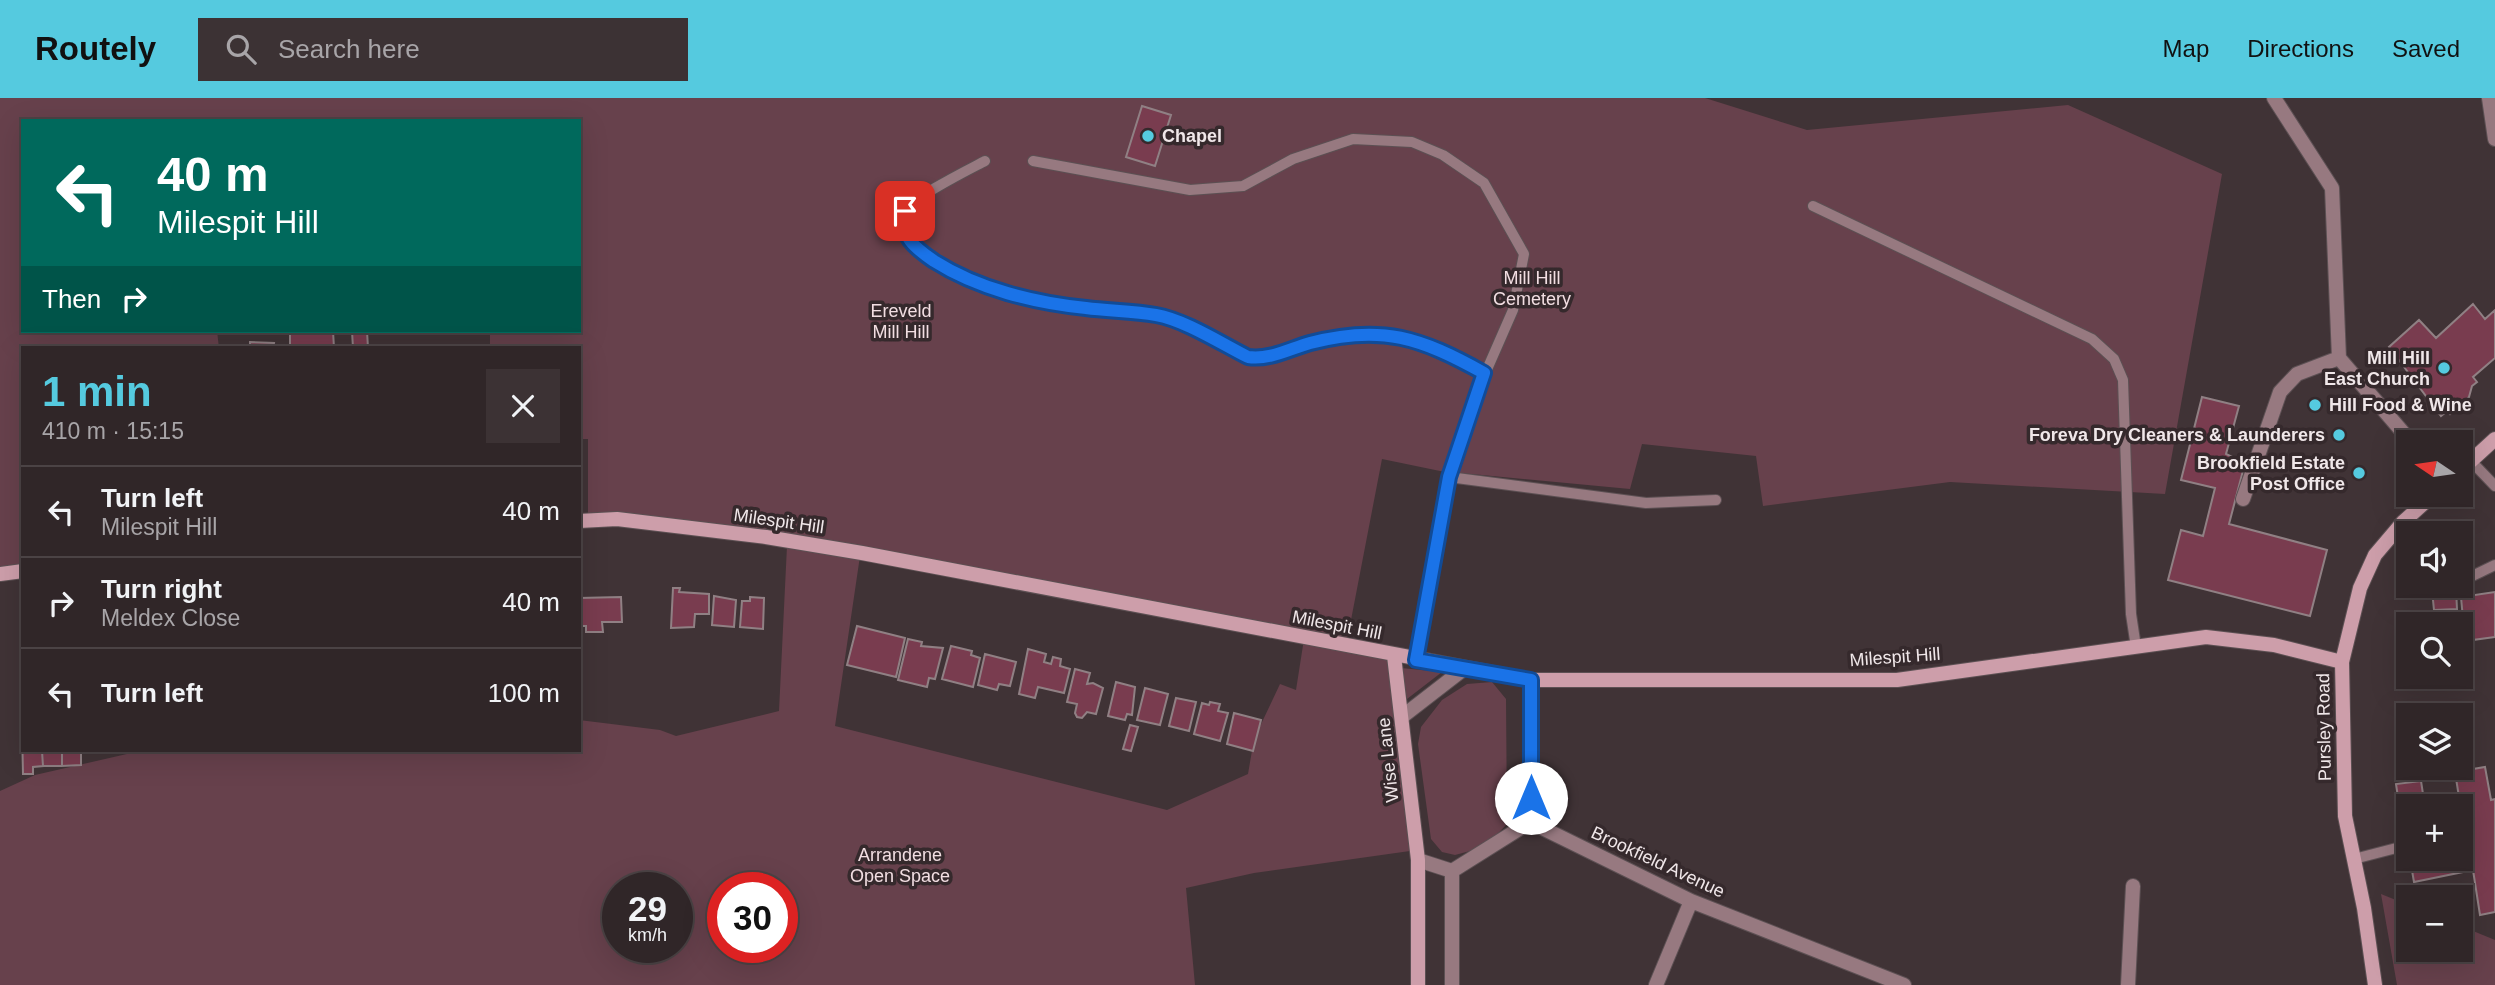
<!DOCTYPE html>
<html lang="en">
<head>
<meta charset="utf-8">
<style>
	:root { --surface:#302628; --page:#3c3234; --text:#f1f3f6; --muted:#a8a5a8; --line:#4b4345; --accent:#55cadf }
	body { margin:0; font-family:Arial,sans-serif; background:var(--page); color:var(--text); height:100vh; display:flex; flex-direction:column; font-size:26px; white-space:nowrap }
	* { box-sizing:border-box; margin:0 }
	p { font-size:23px; color:var(--muted) }
	.icon { flex:none; width:38px; height:38px; fill:none; stroke:currentColor; stroke-width:2; stroke-linecap:round; stroke-linejoin:round }
	.map { position:relative; flex:1; overflow:hidden }
	.side { position:absolute; left:21px; top:248px; width:560px; height:406px; display:flex; flex-direction:column; background:var(--surface); border-radius:0px; box-shadow:0 7px 28px #0002,0 0 0 2px var(--line) }
	.side>* { flex:none }
	.hud { position:absolute; left:21px; top:21px; width:560px; height:214px; border-radius:0px; box-shadow:0 7px 28px #0002,0 0 0 2px var(--line); background:#00695c; color:#fff; overflow:hidden }
	.needle { width:46px; rotate:283deg }
	.controls { position:absolute; left:2396px; top:332px; display:grid; gap:14px }
	.controls a { display:grid; place-items:center; width:77px; height:77px; border-radius:0px; background:var(--surface); box-shadow:0 7px 28px #0002,0 0 0 2px var(--line); font-size:35px }
	.speed { position:absolute; left:602px; top:774px; display:flex; gap:14px; font-size:35px; font-weight:700; text-align:center }
	.speed>* { display:grid; place-content:center; width:91px; height:91px; border-radius:50%; background:var(--surface); box-shadow:0 7px 28px #0002,0 0 0 2px var(--line); line-height:1 }
	.speed small { font-size:18px; font-weight:400 }
	.speed .limit { border:10px solid #d22; background:#fff; color:#111 }
	.pin { position:absolute; display:grid; place-items:center; width:60px; height:60px; color:#fff; margin:-30px; border-radius:14px; box-shadow:0 4px 10px #0006 }
	.me { position:absolute; width:77px; margin:-38px; rotate:0deg; stroke-linejoin:round; filter:drop-shadow(0 0 5px #0008) }
	.turn { display:flex; align-items:center; gap:24px; height:147px; padding:0 21px; font-size:32px }
	.turn .icon { width:91px; height:91px; stroke-width:2.5 }
	.turn b { display:block; font-size:49px; line-height:60px }
	.then { display:flex; align-items:center; height:66px; padding:0 21px; background:#0003; gap:14px; font-size:26px }
	.round { display:grid; place-items:center; flex:none; width:74px; height:74px; border-radius:0px; background:var(--page) }
	.summary { display:flex; align-items:center; justify-content:space-between; height:119px; padding:0 21px }
	h1 { font-size:42px; font-weight:800; line-height:52px; color:var(--accent) }
	ul { padding:0; list-style:none }
	li { display:flex; align-items:center; gap:21px; height:91px; padding:0 21px; border-top:2px solid var(--line) }
	li div { flex:1 }
	li b { display:block; font-size:26px }
	li em { font-style:normal }
	header { display:flex; align-items:center; gap:42px; box-sizing:border-box; height:98px; padding:0 35px; background:var(--accent); color:#111 }
	header strong { font-size:33px }
	nav { display:flex; gap:38px; margin-inline-start:auto; font-size:24px }
	.search { width:490px; height:63px; background:var(--page); display:flex; align-items:center; gap:18px; box-sizing:border-box; padding:0 24px; border-radius:0px; color:var(--muted); font-size:26px }
	.map>svg:first-child { display:block }
	.green { fill:#67414c; fill-rule:evenodd }
	.building { fill:#793c4f; stroke:#908084; stroke-width:2 }
	.lines { fill:none; stroke-linecap:round; stroke-linejoin:round }
	.lane-casing { stroke:#5c5053; stroke-width:12 }
	.street-casing { stroke:#5c5053; stroke-width:16 }
	.secondary-casing { stroke:#5c5053; stroke-width:16 }
	.lane { stroke:#977980; stroke-width:10 }
	.street { stroke:#977980; stroke-width:14 }
	.secondary { stroke:#cd9eaa; stroke-width:14 }
	.route-casing { stroke:#114b97; stroke-width:18 }
	.route { stroke:#1a73e8; stroke-width:12 }
	.poi-dot { fill:#55cadf; stroke:#35292c; stroke-width:2.5 }
	.labels { text-anchor:middle; dominant-baseline:central; stroke-width:7; stroke-linejoin:round; paint-order:stroke }
	.poi-label { font-size:18px; font-weight:bold; fill:#f0e7e9; stroke:#35292c; text-anchor:end }
	.park-label { font-size:18px; fill:#f2dee2; stroke:#35292c }
	.street-label { font-size:18px; fill:#f0e7e9; stroke:#35292c }
</style>
</head>
<body>
<header>
<strong>Routely</strong>
<div class="search"><svg class="icon" aria-label="search" viewBox="0 0 24 24"><circle cx="10" cy="10" r="6"/><path d="M15 15l6 6"/></svg>Search here</div>
<nav><a>Map</a><a>Directions</a><a>Saved</a></nav>
</header>
<div class="map">
<svg width="2495" height="887" viewBox="0 0 2495 887">
	<rect width="100%" height="100%" fill="#403336"/>
	<!-- green -->
	<path class="green" d="M 0,0 L 1705,0 L 1807,32 L 2068,7 L 2222,76 L 2165,396 L 1950,384 L 1763,408 L 1756,358 L 1642,346 L 1630,391 L 1440,373 L 1382,361 L 1346,548 L 1394,558 L 1417,752 L 1254,775 L 1186,790 L 1195,887 L 0,887 L 0,693 L 35,677 L 140,653 L 579,653 L 579,622 L 660,632 L 676,638 L 779,613 L 787,448 L 860,458 L 835,628 L 1167,712 L 1248,676 L 1254,641 L 1280,586 L 1296,592 L 1304,541 L 862,455 L 588,422 L 588,341 L 579,341 L 579,250 L 490,250 L 490,233 L 579,233 L 579,23 L 23,23 L 23,233 L 217,233 L 219,250 L 23,250 L 23,473 L 0,476 ZM 618,789 L 677,789 L 677,849 L 618,849 ZM 723,789 L 782,789 L 782,849 L 723,849 Z
		M 1401,570 L 1442,574 L 1407,601 Z
		M 1492,584 L 1506,601 L 1507,726 L 1485,749 L 1455,757 L 1442,754 L 1431,741 L 1418,646 L 1421,629 L 1442,602 L 1467,586 Z
		M 2381,796 L 2408,807 L 2408,852 L 2460,852 L 2461,828 L 2495,842 L 2495,887 L 2397,887 Z"/>
	<!-- building -->
	<path class="building" d="M 1142,8 L 1171,17 L 1155,68 L 1126,59 Z
		M 2473,206 L 2485,221 L 2495,212 L 2495,260 L 2473,279 L 2477,284 L 2472,288 L 2469,299 L 2450,316 L 2447,313 L 2441,318 L 2389,249 L 2419,222 L 2436,240 Z
		M 290,233 L 333,233 L 334,250 L 290,250 Z
		M 352,233 L 367,233 L 368,250 L 353,250 Z
		M 250,244 L 274,245 L 273,250 L 250,250 Z
		M 2202,299 L 2239,308 L 2226,356 L 2245,365 L 2229,426 L 2327,452 L 2310,518 L 2168,482 L 2181,432 L 2203,438 L 2215,390 L 2181,382 Z
		M 673,490 L 680,490 L 679,494 L 709,496 L 709,516 L 695,516 L 694,529 L 671,530 Z
		M 2456,491 L 2457,511 L 2434,512 L 2432,492 Z
		M 2495,494 L 2495,539 L 2465,543 L 2461,499 Z
		M 714,498 L 736,502 L 734,529 L 712,527 Z
		M 621,499 L 622,524 L 602,524 L 603,534 L 586,534 L 586,528 L 579,528 L 579,500 Z
		M 750,499 L 764,500 L 763,531 L 740,529 L 742,503 L 750,503 Z
		M 857,528 L 905,540 L 896,579 L 847,567 Z
		M 908,541 L 922,544 L 921,548 L 943,550 L 935,581 L 929,580 L 927,589 L 898,582 Z
		M 951,548 L 972,553 L 971,557 L 980,560 L 973,589 L 942,581 Z
		M 1028,551 L 1046,556 L 1044,564 L 1051,566 L 1053,559 L 1061,561 L 1060,568 L 1070,571 L 1064,595 L 1038,589 L 1035,600 L 1019,596 Z
		M 985,556 L 1016,564 L 1010,588 L 999,586 L 997,592 L 978,587 Z
		M 1075,571 L 1090,575 L 1087,586 L 1093,585 L 1103,590 L 1096,616 L 1087,614 L 1082,620 L 1077,619 L 1075,615 L 1077,606 L 1067,604 Z
		M 1116,584 L 1135,589 L 1132,617 L 1127,616 L 1125,622 L 1108,618 Z
		M 1145,590 L 1168,596 L 1160,627 L 1137,622 Z
		M 1176,600 L 1196,604 L 1189,633 L 1169,628 Z
		M 1210,604 L 1220,606 L 1218,613 L 1228,615 L 1220,643 L 1194,636 L 1202,605 L 1209,607 Z
		M 1234,615 L 1261,622 L 1253,653 L 1227,646 Z
		M 1130,627 L 1138,629 L 1131,653 L 1123,651 Z
		M 22,631 L 23,653 L 42,653 L 43,668 L 33,669 L 33,676 L 23,676 Z
		M 42,653 L 62,653 L 62,668 L 43,668 Z
		M 62,653 L 81,653 L 81,667 L 62,668 Z
		M 2485,669 L 2491,702 L 2495,701 L 2495,814 L 2480,817 L 2473,772 L 2414,784 L 2410,761 L 2460,761 L 2460,744 L 2466,743 L 2455,674 Z
		M 2421,683 L 2425,709 L 2408,709 L 2408,712 L 2400,713 L 2396,686 Z"/>
	<g class="lines">
		<!-- lane casing -->
		<g class="lane-casing">
			<path id="lane" d="M 985,63 C 968,72 913,99 904,114 C 898,126 905,139 914,147 C 956,189 1025,201 1082,210 C 1106,213 1132,212 1156,217 C 1185,222 1222,246 1248,259 C 1270,262 1289,250 1310,245 C 1383,226 1421,240 1484,275
				M 1033,63 L 1190,92 L 1243,88 L 1293,61 L 1353,41 L 1412,44 L 1443,57 L 1484,85 L 1524,156 L 1513,212 L 1478,292
				M 1813,108 L 2092,241 L 2114,261 L 2123,282 L 2131,516 L 2136,549
				M 2471,363 L 2495,388
				M 1449,379 L 1646,405 L 1716,402
				M 2464,482 L 2495,467
				M 2354,761 L 2408,747"/>
		</g>
		<!-- street casing -->
		<g class="street-casing">
			<path id="street" d="M 2274,0 L 2332,90 L 2339,260 L 2412,345
				M 2489,0 L 2495,41
				M 2243,401 L 2280,294 L 2297,276 L 2339,260
				M 1416,562 L 1449,379 L 1478,292
				M 1531,582 L 1530,724 L 1691,803 L 1904,887
				M 1403,618 L 1465,570
				M 1418,762 L 1452,773
				M 1452,887 L 1452,773 L 1530,724
				M 1656,887 L 1691,803
				M 2128,887 L 2133,788"/>
		</g>
		<!-- secondary casing -->
		<g class="secondary-casing">
			<path id="secondary" d="M 2460,373 L 2495,341
				M 579,423 L 617,421 L 766,439 L 862,455 L 1531,582 L 1897,582 L 2206,539 L 2274,547 L 2342,564
				M 0,476 L 23,473
				M 1394,558 L 1418,762 L 1418,887
				M 2375,887 L 2364,810 L 2345,718 L 2342,564 L 2360,490 L 2375,457 L 2403,424 L 2433,397"/>
		</g>
		<!-- lane -->
		<use href="#lane" class="lane"/>
		<!-- street -->
		<use href="#street" class="street"/>
		<!-- secondary -->
		<use href="#secondary" class="secondary"/>
	</g>
	<g class="lines">
		<!-- route casing -->
		<g class="route-casing">
			<path id="route" d="M 905,113 C 899,138 915,150 934,163 C 978,191 1035,205 1086,210 C 1109,213 1133,213 1156,217 C 1185,222 1222,246 1248,259 C 1270,262 1289,251 1310,245 C 1382,226 1421,240 1484,275 L 1449,379 L 1416,562 L 1531,582 L 1531,700"/>
		</g>
		<!-- route -->
		<use href="#route" class="route"/>
	</g>
	<!-- markers -->
	<g class="poi-dot">
		<circle cx="1148" cy="38" r="7"/>
		<circle cx="2444" cy="270" r="7"/>
		<circle cx="2315" cy="307" r="7"/>
		<circle cx="2339" cy="337" r="7"/>
		<circle cx="2359" cy="375" r="7"/>
	</g>
	<g class="labels">
		<!-- poi labels -->
		<g class="poi-label">
			<text x="1162" y="38" text-anchor="start">Chapel</text>
			<text x="2430" y="260">Mill Hill<tspan x="2430" dy="21">East Church</tspan></text>
			<text x="2329" y="307" text-anchor="start">Hill Food &amp; Wine</text>
			<text x="2325" y="337">Foreva Dry Cleaners &amp; Launderers</text>
			<text x="2345" y="365">Brookfield Estate<tspan x="2345" dy="21">Post Office</tspan></text>
		</g>
		<!-- park labels -->
		<g class="park-label">
			<text x="1532" y="180">Mill Hill<tspan x="1532" dy="21">Cemetery</tspan></text>
			<text x="901" y="213">Ereveld<tspan x="901" dy="21">Mill Hill</tspan></text>
			<text x="900" y="757">Arrandene<tspan x="900" dy="21">Open Space</tspan></text>
		</g>
		<!-- street labels -->
		<g class="street-label">
			<text transform="translate(779 423) rotate(8)">Milespit Hill</text>
			<text transform="translate(1337 527) rotate(11)">Milespit Hill</text>
			<text transform="translate(1895 559) rotate(-4)">Milespit Hill</text>
			<text transform="translate(2324 629) rotate(-91)">Pursley Road</text>
			<text transform="translate(1388 662) rotate(-96)">Wise Lane</text>
			<text transform="translate(1658 764) rotate(25)">Brookfield Avenue</text>
		</g>
	</g>
</svg>
<div class="controls">
<a><svg class="needle" viewBox="-14 -14 28 28"><path d="M0-13l5 13h-10z" fill="#e53935"/><path d="M0 13l5-13h-10z" fill="#a8a5a8"/></svg></a>
<a><svg class="icon" aria-label="sound" viewBox="0 0 24 24"><path d="M4 9h4l5-4v14l-5-4H4zM17 9q2 3 0 6"/></svg></a>
<a><svg class="icon" aria-label="search" viewBox="0 0 24 24"><circle cx="10" cy="10" r="6"/><path d="M15 15l6 6"/></svg></a>
<a><svg class="icon" aria-label="layers" viewBox="0 0 24 24"><path d="M12 4l9 5-9 5-9-5zM3 14l9 5 9-5"/></svg></a>
<a>+</a>
<a>−</a>
</div>
<div class="speed"><div>29<small>km/h</small></div><div class="limit">30</div></div>
<div class="pin" style="left:905px;top:113px;background:#d93025"><svg class="icon" aria-label="arrive" viewBox="0 0 24 24"><path d="M6 21V4h12l-3 4 3 4H6"/></svg></div>
<svg class="me" style="left:1531px;top:700px" viewBox="-20 -20 40 40"><circle r="19" fill="#fff"/><path d="M0-13L10 11 0 6-10 11z" fill="#1a73e8"/></svg>
<div class="hud">
<div class="turn"><svg class="icon" aria-label="left" viewBox="0 0 24 24"><path d="M17 20v-9H6M10 6l-5 5 5 5"/></svg><div><b>40 m</b>Milespit Hill</div></div>
<div class="then">Then<svg class="icon" aria-label="right" viewBox="0 0 24 24"><path d="M7 20v-9h11M14 6l5 5-5 5"/></svg></div>
</div>
<section class="side">
<div class="summary"><div><h1>1 min</h1><p>410 m · 15:15</p></div><a class="round"><svg class="icon" aria-label="close" viewBox="0 0 24 24"><path d="M6 6l12 12M18 6L6 18"/></svg></a></div>
<ul>
<li><svg class="icon" aria-label="left" viewBox="0 0 24 24"><path d="M17 20v-9H6M10 6l-5 5 5 5"/></svg><div><b>Turn left</b><p>Milespit Hill</p></div><em>40 m</em></li>
<li><svg class="icon" aria-label="right" viewBox="0 0 24 24"><path d="M7 20v-9h11M14 6l5 5-5 5"/></svg><div><b>Turn right</b><p>Meldex Close</p></div><em>40 m</em></li>
<li><svg class="icon" aria-label="left" viewBox="0 0 24 24"><path d="M17 20v-9H6M10 6l-5 5 5 5"/></svg><div><b>Turn left</b></div><em>100 m</em></li>
</ul>
</section>
</div>
</body>
</html>
